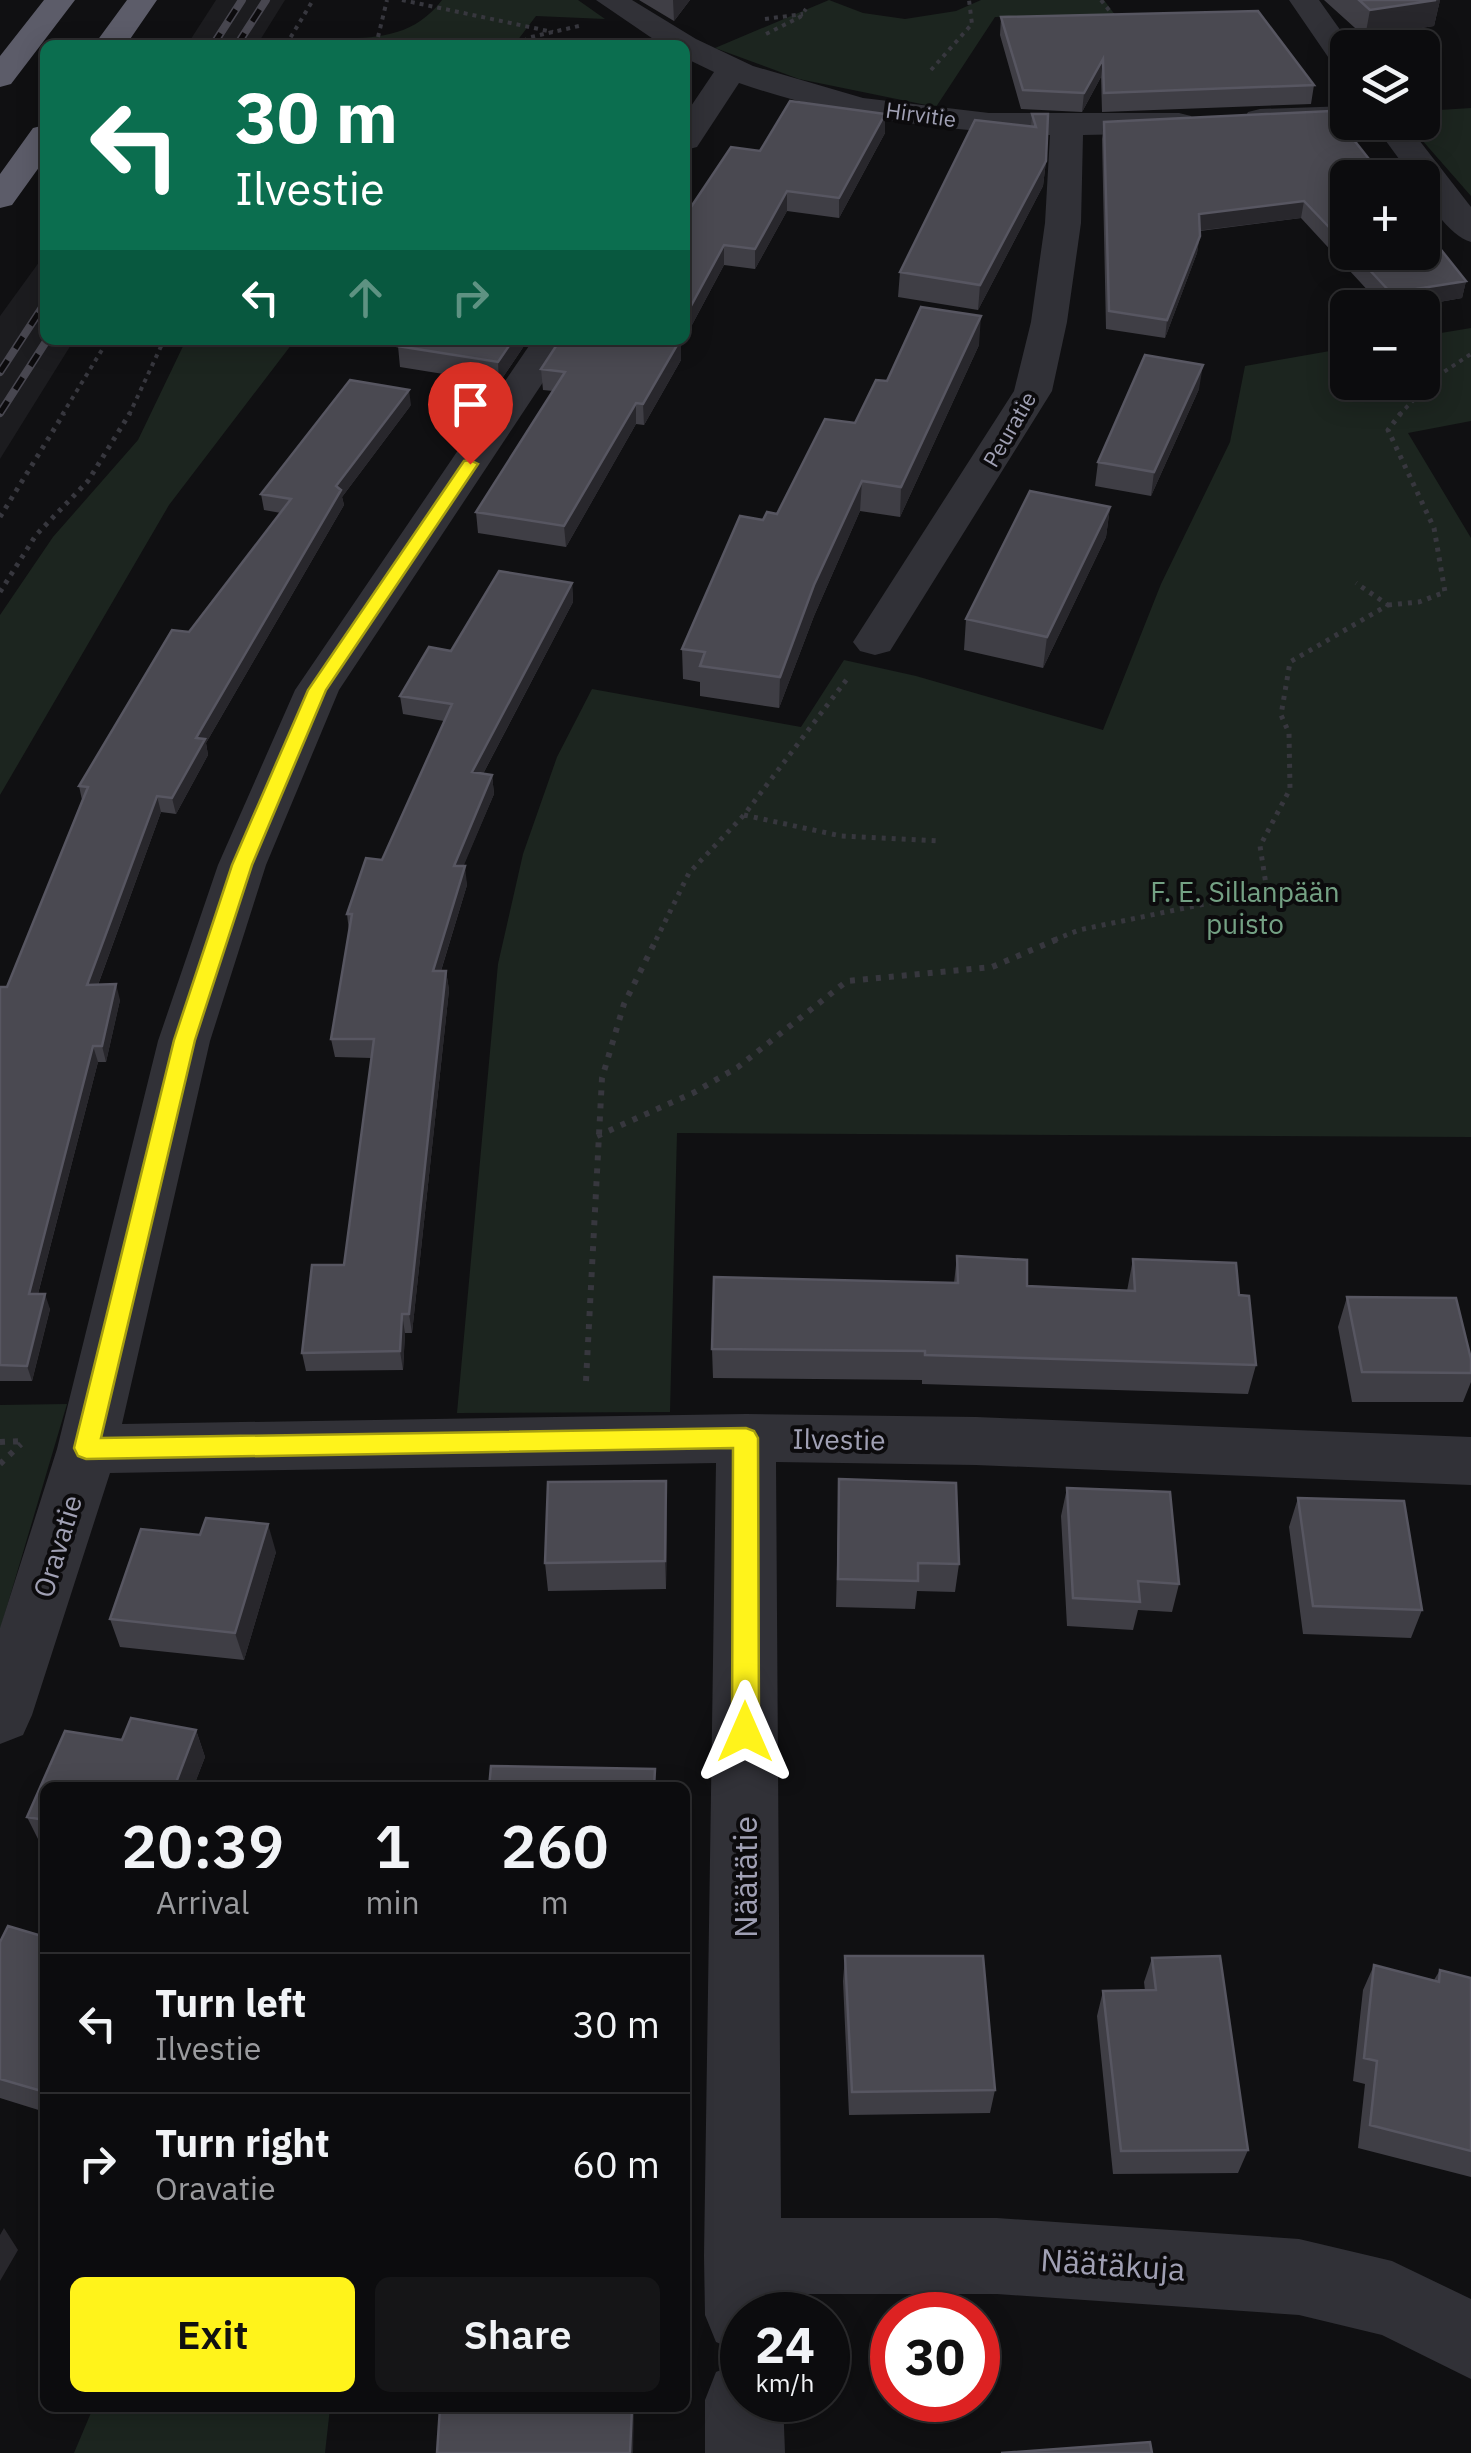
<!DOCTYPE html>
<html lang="en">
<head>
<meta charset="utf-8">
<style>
	:root { --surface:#0c0c0e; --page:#151517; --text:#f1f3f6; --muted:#9a9b9e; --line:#2c2c2e; --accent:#fff31b }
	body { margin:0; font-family:"IBM Plex Sans",sans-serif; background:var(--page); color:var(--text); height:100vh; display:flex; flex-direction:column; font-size:38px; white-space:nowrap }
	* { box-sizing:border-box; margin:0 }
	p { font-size:32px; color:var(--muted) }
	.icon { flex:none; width:55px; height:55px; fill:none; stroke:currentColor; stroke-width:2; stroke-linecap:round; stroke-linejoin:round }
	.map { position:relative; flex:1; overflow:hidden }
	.side { position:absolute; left:40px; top:1782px; width:650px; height:630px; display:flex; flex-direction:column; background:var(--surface); border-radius:15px; box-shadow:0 5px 25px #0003,0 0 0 2px var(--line) }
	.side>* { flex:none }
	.guide { position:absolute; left:40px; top:40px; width:650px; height:305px; border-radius:15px; box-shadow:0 5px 25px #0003,0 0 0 2px var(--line); background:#0b6e4f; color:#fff; overflow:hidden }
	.buttons { position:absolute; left:1330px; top:30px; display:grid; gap:20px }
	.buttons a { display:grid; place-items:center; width:110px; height:110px; border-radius:15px; background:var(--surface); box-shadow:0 5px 25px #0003,0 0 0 2px var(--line); font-size:50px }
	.speed { position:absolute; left:720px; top:2292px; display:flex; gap:20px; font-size:50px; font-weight:700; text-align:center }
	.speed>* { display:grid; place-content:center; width:130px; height:130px; border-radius:50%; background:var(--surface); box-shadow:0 5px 25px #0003,0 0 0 2px var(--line); line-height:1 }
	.speed small { font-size:25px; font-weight:400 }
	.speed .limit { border:15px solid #d22; background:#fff; color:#111 }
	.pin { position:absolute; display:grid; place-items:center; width:85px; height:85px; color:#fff; margin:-102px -42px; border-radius:50% 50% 50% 0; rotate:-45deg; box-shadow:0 0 10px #0007 }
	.pin .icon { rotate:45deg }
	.me { position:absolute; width:110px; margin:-55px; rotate:0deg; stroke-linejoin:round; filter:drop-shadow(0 0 8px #0008) }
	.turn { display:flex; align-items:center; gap:35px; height:210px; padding:0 30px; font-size:45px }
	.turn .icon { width:130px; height:130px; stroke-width:2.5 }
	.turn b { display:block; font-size:70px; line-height:85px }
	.lanes { display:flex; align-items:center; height:95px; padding:0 30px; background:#0003; justify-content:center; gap:50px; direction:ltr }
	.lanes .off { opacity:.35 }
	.eta { display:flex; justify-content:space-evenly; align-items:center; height:170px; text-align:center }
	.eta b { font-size:60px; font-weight:600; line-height:70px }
	.cta { display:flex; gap:20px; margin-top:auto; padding:20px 30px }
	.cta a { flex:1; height:115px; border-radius:15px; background:var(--accent); color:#111; font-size:40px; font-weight:600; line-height:115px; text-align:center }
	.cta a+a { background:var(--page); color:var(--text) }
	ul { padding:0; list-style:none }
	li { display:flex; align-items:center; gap:30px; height:140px; padding:0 30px; border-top:2px solid var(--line) }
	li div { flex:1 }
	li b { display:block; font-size:38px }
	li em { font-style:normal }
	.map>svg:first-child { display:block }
	.built { fill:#1c1c1f }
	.green { fill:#1c251f }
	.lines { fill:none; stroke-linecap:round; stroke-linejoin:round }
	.path-far2 { stroke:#37373e; stroke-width:4; stroke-dasharray:4 5; stroke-linecap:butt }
	.path-far1 { stroke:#37373e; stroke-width:5; stroke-dasharray:4 6; stroke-linecap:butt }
	.path { stroke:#37373e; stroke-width:6; stroke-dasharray:5 8; stroke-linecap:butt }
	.street { fill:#313137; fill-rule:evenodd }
	.highway { fill:#5c5c69; fill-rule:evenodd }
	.rail-casing { stroke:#484750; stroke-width:8 }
	.rail { stroke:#0c0b0d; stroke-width:5; stroke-dasharray:14; stroke-linecap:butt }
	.wall { fill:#3f3e45 }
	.shaded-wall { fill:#28272c }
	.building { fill:#4a4951; stroke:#575661; stroke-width:2.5 }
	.route { fill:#fff31b; stroke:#a69e12; stroke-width:2.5 }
	.labels { text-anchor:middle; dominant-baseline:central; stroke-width:8; stroke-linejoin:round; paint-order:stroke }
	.far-street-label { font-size:22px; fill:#a0a0b4; stroke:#0c0b0d }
	.park-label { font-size:28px; fill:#74a184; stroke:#0c0b0d }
	.street-label { font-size:28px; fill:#a0a0b4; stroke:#0c0b0d }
	.near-street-label { font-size:32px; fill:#a0a0b4; stroke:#0c0b0d }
</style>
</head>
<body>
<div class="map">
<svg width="1471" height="2453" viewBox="0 0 1471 2453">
	<rect width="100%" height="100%" fill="#101012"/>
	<!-- built -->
	<path class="built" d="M 216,0 L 285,0 L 257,45 L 187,45 Z
		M 45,254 L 45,340 L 74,340 L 0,459 L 0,316 Z"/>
	<!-- green -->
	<path class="green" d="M 442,0 L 578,0 L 605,19 L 536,16 L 514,45 L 307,45 L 311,38 C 361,38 409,44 442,0 Z
		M 829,0 L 863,13 L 905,19 L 956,11 L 981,0 L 1104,0 L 1115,15 L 995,17 L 936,107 L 799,79 L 715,48 Z
		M 1471,108 L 1471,196 L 1407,123 L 1422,122 L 1423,111 Z
		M 1471,328 L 1471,421 L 1408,433 L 1471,538 L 1471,1137 L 677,1133 L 670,1412 L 457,1413 L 498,964 L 523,854 L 557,757 L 592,689 L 801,727 L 844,660 L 916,676 L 1103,730 L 1161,584 L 1230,442 L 1245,366 L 1347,348 L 1348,382 L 1422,382 L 1423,336 Z
		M 186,340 L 295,340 L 169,505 L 0,795 L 0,615 L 53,537 L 138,440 Z
		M 67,1404 L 0,1630 L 0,1405 Z
		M 93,2408 L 330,2408 L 325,2453 L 74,2453 Z"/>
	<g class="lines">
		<!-- path-far2 -->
		<path class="path-far2" d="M 402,0 L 553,32
			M 1101,0 L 1116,19
			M 765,19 L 803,14
			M 766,34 L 800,17 L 806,9
			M 286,45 L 313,0
			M 382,45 L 378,37 L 387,0
			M 515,45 L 531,37 L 579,26
			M 931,70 L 972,24 L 969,0
			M 62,415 L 108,340
			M 129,415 L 164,340
			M 1399,415 L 1436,377 L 1471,354"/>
		<!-- path-far1 -->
		<path class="path-far1" d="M 0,517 L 64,413
			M 0,592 L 36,535 L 88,481 L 130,413
			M 1388,605 L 1419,602 L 1445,592 L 1434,528 L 1388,430 L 1401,413
			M 744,815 L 841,836 L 940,841
			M 656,940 L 689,873 L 744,815 L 847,679
			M 1054,940 L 1079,930 L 1267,891 L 1260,846 L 1290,789 L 1289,733 L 1281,715 L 1290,662 L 1388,605 L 1356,583"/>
		<!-- path -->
		<path class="path" d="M 597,1136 L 695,1092 L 738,1067 L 847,981 L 992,967 L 1060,938
			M 586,1381 L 602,1078 L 624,1004 L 657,938
			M 0,1442 L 24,1441
			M 0,1464 L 21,1444"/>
		<!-- street -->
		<path class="street" d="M 596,0 L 632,0 L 696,39 L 753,66 L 863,98 L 989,113 L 1179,113 L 1191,116 L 1196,123 L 1191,130 L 1179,133 L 1083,135 L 1081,223 L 1067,322 L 1052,391 L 890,651 L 875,655 L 860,651 L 853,642 L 1014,391 L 1031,322 L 1045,223 L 1050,135 C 943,131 841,118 739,83 L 697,147 L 685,150 L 685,115 L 714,72 L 685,58 L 685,45 L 662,45 Z
			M 1289,0 L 1319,0 L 1353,48 L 1348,48 L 1348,72 L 1337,70 Z
			M 1348,106 L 1348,122 L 1360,123 L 1260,129 L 1248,126 L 1244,119 L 1248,112 L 1260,109 Z
			M 1372,122 L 1405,122 L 1471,207 L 1471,242 C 1450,236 1422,199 1422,178 L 1413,178 Z
			M 533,340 L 571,340 L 339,690 L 266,865 L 210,1041 L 122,1424 L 746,1414 L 976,1417 L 1471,1437 L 1471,1485 L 976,1465 L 776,1462 L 781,2218 L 997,2218 L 1299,2239 L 1392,2261 L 1471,2299 L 1471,2379 L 1382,2335 L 1299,2315 L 997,2294 L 781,2294 L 781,2315 L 742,2315 L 742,2353 L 716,2342 L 705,2315 L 704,2256 L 716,1463 L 110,1473 L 32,1715 L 23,1735 L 0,1744 L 0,1628 L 57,1449 L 158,1041 L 218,865 L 295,690 Z
			M 742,2361 L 742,2400 L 783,2400 L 785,2453 L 705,2453 L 705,2400 L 716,2372 Z"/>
		<!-- highway -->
		<path class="highway" d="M 44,0 L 75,0 L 11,84 L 0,87 L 0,56 Z
			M 127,0 L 157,0 L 126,45 L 94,45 Z
			M 45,125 L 45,159 L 12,205 L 0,208 L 0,174 L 33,128 Z"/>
		<!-- rail casing -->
		<g class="rail-casing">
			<path id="rail" d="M 213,45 L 242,0
				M 237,45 L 266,0
				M 0,372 L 45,303
				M 0,413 L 47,340"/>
		</g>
		<!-- rail -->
		<use href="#rail" class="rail"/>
	</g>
	<!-- wall -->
	<path class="wall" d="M 639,0 L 690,0 L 674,21 Z
		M 1324,0 L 1440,0 L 1434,26 L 1365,37 Z
		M 1001,17 L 1314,85 L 1311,104 L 1102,112 L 1101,77 L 1082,112 L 1021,109 L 1000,35 Z
		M 885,114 L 885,133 L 839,218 L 787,211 L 755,269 L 724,265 L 685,338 L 760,151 Z
		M 1032,114 L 1046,161 L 1043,186 L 978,310 L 898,297 L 900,272 L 1031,127 Z
		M 1104,122 L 1348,178 L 1348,252 L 1422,252 L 1466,281 L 1462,298 L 1405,308 L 1384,308 L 1301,218 L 1200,231 L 1197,253 L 1165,338 L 1106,329 L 1102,139 Z
		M 403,340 L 528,340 L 499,383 L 400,367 L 398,346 Z
		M 979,345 L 900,517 L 860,511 L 814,616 L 779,708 L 700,696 L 700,682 L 683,679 L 682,649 L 763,520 L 777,514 L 855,423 L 887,381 Z
		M 681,346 L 681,360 L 644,425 L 636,424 L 566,547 L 478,533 L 476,512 L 553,391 L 543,390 L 541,369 Z
		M 1199,389 L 1151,496 L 1095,486 L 1098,462 Z
		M 411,405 L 342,497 L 344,505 L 206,743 L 208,755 L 176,814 L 161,812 L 98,985 L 120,1000 L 106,1062 L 98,1062 L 38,1294 L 50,1309 L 32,1381 L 0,1381 L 0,987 L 7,987 L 82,800 L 79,786 L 189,632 L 281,513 L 264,510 L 261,494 Z
		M 1110,507 L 1106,537 L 1043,668 L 964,650 L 966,619 Z
		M 572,583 L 573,602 L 483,774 L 492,775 L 494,794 L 463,866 L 467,885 L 441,971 L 446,971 L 449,990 L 412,1333 L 405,1333 L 403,1370 L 306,1371 L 302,1353 L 344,1265 L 371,1058 L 335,1057 L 331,1039 L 349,931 L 347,914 L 382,860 L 444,721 L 403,714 L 400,696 L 451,651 Z
		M 957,1256 L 1027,1286 L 1127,1291 L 1133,1259 L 1239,1295 L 1256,1365 L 1248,1394 L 922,1384 L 922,1380 L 713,1378 L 712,1349 L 954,1283 Z
		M 1347,1297 L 1471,1359 L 1471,1382 L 1463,1402 L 1352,1402 L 1338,1327 Z
		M 839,1479 L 959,1564 L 955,1592 L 917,1591 L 915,1609 L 836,1607 Z
		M 1067,1488 L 1179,1584 L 1172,1612 L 1138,1610 L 1133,1630 L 1067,1626 L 1061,1516 Z
		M 1298,1498 L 1422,1610 L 1411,1638 L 1303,1634 L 1289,1527 Z
		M 667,1510 L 666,1589 L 548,1591 L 545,1563 Z
		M 200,1535 L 276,1552 L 244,1660 L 120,1647 L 110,1619 Z
		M 131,1718 L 196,1730 L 205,1757 L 193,1788 L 45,1788 L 45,1844 L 40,1843 L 27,1817 L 65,1731 L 122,1740 Z
		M 45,1937 L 45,2112 L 0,2098 L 0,1942 Z
		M 845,1956 L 995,2090 L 990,2113 L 849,2115 L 843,1981 Z
		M 1152,1958 L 1248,2150 L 1238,2173 L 1113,2174 L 1097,2016 L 1103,1991 L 1145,1991 L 1144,1982 Z
		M 1374,1965 L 1434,1980 L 1440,1970 L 1471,1978 L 1471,2177 L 1358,2148 L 1365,2084 L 1353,2081 L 1363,1990 Z"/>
	<!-- shaded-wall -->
	<path class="shaded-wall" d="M 673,0 L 690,0 L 674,21 Z
		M 1440,0 L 1434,26 L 1365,37 L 1370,10 Z
		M 1103,59 L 1101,77 L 1082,112 L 1084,93 Z
		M 885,114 L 885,133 L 839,218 L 839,198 Z
		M 1046,161 L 1043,186 L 978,310 L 980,285 Z
		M 787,191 L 787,211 L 755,269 L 755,249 Z
		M 1304,201 L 1301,218 L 1196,231 L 1199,214 Z
		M 1200,236 L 1197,253 L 1165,338 L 1167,320 Z
		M 724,245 L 724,265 L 685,338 L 685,317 Z
		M 1466,281 L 1462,298 L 1405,308 L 1388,308 L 1391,293 Z
		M 981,316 L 979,345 L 900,517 L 901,487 Z
		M 513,340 L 528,340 L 499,383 L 498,362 Z
		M 674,340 L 684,340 L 681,346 L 681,360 L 644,425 L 643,404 Z
		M 1203,365 L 1199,389 L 1151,496 L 1154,472 Z
		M 409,390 L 411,405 L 342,497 L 344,505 L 206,743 L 208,755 L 176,814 L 172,798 L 196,738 L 336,486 Z
		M 636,403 L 636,424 L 566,547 L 564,526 Z
		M 862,481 L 860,511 L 814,616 L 779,708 L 780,677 L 814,585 Z
		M 1110,507 L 1106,537 L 1043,668 L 1047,637 Z
		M 572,583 L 573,602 L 474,791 L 472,772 Z
		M 492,775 L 494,794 L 456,884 L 454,866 Z
		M 157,796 L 161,812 L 92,1001 L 87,985 Z
		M 465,866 L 467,885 L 435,990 L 433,971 Z
		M 446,971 L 449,990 L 412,1333 L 409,1314 Z
		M 116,984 L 120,1000 L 106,1062 L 102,1046 Z
		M 93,1046 L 98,1062 L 34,1309 L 29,1294 Z
		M 45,1294 L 50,1309 L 32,1381 L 27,1366 Z
		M 402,1314 L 405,1333 L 403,1370 L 400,1351 Z
		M 666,1481 L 667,1510 L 666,1589 L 665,1561 Z
		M 268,1524 L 276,1552 L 244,1660 L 235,1633 Z
		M 196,1730 L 205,1757 L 193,1788 L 174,1788 Z
		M 4,2228 L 18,2250 L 0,2281 L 0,2235 Z
		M 632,2408 L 634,2408 L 633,2453 L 630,2453 Z"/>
	<!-- building -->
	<path class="building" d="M 1359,0 L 1436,0 L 1370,10 Z
		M 1258,11 L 1314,85 L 1104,93 L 1103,59 L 1084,93 L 1023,90 L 1001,17 Z
		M 790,101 L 885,114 L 839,198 L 787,191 L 755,249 L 724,245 L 685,317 L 685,216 L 731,147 L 760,151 Z
		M 1331,111 L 1384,178 L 1348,178 L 1348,247 L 1304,201 L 1199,214 L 1200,236 L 1167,320 L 1109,311 L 1104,122 Z
		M 1032,114 L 1048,114 L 1046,161 L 980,285 L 900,272 L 975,120 L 1036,127 Z
		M 1422,226 L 1466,281 L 1391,293 L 1353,252 L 1422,252 Z
		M 921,307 L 981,316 L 901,487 L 862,481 L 814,585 L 780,677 L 700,666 L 705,652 L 682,649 L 740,516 L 763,520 L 767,512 L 777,514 L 825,419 L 855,423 L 876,380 L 887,381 Z
		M 403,340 L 513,340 L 498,362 L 398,346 Z
		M 560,340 L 680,340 L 643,404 L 636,403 L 564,526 L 476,512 L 565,372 L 541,369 Z
		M 1145,355 L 1203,365 L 1154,472 L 1098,462 Z
		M 350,380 L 409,390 L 336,486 L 341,490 L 196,738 L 205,739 L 172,798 L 157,796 L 87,985 L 116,984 L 102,1046 L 93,1046 L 29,1294 L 45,1294 L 27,1366 L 0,1365 L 0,987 L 7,987 L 88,787 L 79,786 L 172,630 L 189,632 L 291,499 L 261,494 Z
		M 1030,491 L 1110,507 L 1047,637 L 966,619 Z
		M 499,571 L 572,583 L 472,772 L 492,775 L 454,866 L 465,866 L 433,971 L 446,971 L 409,1314 L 402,1314 L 400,1351 L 302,1353 L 312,1265 L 344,1265 L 374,1039 L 331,1039 L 352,914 L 347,914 L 366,858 L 382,860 L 452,704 L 400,696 L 429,647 L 451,651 Z
		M 957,1256 L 1027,1260 L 1027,1286 L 1135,1291 L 1133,1259 L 1236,1263 L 1239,1295 L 1249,1296 L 1256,1365 L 925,1355 L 925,1351 L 712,1349 L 714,1277 L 958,1283 Z
		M 1347,1297 L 1456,1298 L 1471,1359 L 1471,1373 L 1362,1372 Z
		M 839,1479 L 956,1483 L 959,1564 L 918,1563 L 918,1581 L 838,1579 Z
		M 666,1481 L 665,1561 L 545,1563 L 548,1482 Z
		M 1067,1488 L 1170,1492 L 1179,1584 L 1138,1581 L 1140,1602 L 1073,1598 Z
		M 1298,1498 L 1404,1501 L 1422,1610 L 1313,1606 Z
		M 206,1518 L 268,1524 L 235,1633 L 110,1619 L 141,1529 L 200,1535 Z
		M 131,1718 L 196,1730 L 174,1788 L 45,1788 L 45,1820 L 27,1817 L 65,1731 L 122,1740 Z
		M 491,1766 L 655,1769 L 654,1788 L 489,1788 Z
		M 8,1926 L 45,1937 L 45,2092 L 0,2079 L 0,1942 Z
		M 845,1956 L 983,1956 L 995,2090 L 852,2092 Z
		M 1220,1956 L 1248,2150 L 1121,2151 L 1103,1991 L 1156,1990 L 1152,1958 Z
		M 1374,1965 L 1439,1982 L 1440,1970 L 1471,1978 L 1471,2151 L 1370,2125 L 1377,2061 L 1364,2058 Z
		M 440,2408 L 632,2408 L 630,2453 L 437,2453 Z
		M 1150,2442 L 1152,2453 L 1001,2453 Z"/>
	<!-- route -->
	<path class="route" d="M 470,460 L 478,464 L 326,690 L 252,865 L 195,1040 L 101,1438 L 746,1428 L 754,1431 L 758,1438 L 759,1732 L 755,1741 L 745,1744 L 736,1741 L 732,1732 L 733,1448 L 86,1459 L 78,1456 L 74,1448 L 174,1040 L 232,865 L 308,690 L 464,461 Z"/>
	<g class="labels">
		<!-- far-street labels -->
		<g class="far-street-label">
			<text transform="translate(921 114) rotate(8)">Hirvitie</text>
			<text transform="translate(1009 429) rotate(-60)">Peuratie</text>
		</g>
		<!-- park labels -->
		<g class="park-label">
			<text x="1245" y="891">F. E. Sillanpään<tspan x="1245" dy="32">puisto</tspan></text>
		</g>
		<!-- street labels -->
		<g class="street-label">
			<text transform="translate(839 1439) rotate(1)">Ilvestie</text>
			<text transform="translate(57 1546) rotate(-73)">Oravatie</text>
		</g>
		<!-- near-street labels -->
		<g class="near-street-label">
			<text transform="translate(745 1877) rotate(-90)">Näätätie</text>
			<text transform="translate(1113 2264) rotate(4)">Näätäkuja</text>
		</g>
	</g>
</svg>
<div class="buttons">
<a><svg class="icon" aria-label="layers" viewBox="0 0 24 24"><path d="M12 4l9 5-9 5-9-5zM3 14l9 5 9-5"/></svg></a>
<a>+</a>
<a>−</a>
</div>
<div class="speed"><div>24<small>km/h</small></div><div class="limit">30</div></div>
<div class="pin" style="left:470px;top:464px;background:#d93025"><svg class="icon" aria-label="arrive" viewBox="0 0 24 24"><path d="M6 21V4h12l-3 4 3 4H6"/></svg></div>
<svg class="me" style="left:745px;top:1732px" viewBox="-20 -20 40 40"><path d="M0-17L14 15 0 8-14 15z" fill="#fff31b" stroke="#fff" stroke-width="4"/></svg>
<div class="guide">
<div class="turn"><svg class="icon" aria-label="left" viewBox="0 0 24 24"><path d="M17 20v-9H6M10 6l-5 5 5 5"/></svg><div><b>30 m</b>Ilvestie</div></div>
<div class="lanes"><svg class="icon" aria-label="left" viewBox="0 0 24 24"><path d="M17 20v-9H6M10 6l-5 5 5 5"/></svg><svg class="icon off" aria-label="ahead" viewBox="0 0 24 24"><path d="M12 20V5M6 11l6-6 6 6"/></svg><svg class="icon off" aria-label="right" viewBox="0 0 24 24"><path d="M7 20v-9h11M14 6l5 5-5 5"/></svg></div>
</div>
<section class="side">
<div class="eta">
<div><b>20:39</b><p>Arrival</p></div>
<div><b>1</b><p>min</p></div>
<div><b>260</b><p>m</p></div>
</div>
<ul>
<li><svg class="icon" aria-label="left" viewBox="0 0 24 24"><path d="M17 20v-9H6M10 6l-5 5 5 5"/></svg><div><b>Turn left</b><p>Ilvestie</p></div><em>30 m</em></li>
<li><svg class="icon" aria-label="right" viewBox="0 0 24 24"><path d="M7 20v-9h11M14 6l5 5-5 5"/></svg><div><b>Turn right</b><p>Oravatie</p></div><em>60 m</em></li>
</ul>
<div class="cta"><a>Exit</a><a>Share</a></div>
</section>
</div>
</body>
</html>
